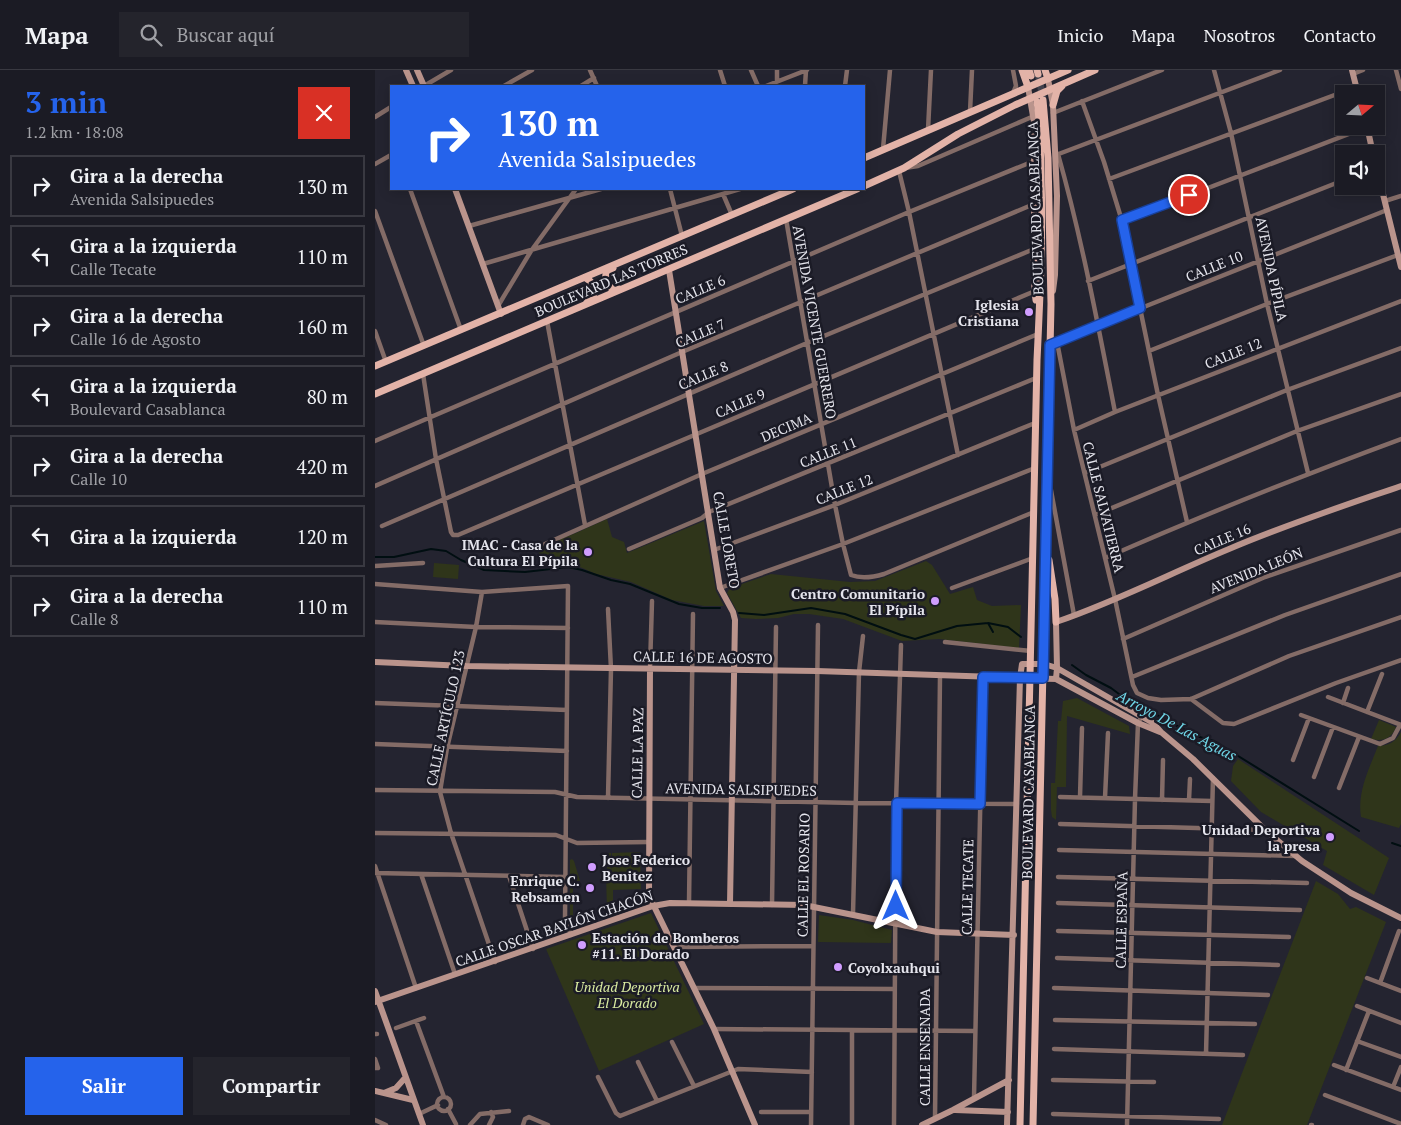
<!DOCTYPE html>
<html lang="es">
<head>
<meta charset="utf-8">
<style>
	:root { --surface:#1b1b24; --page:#24242c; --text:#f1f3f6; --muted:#a0a1a6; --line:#393941; --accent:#2563eb }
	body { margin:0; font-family:"PT Serif",serif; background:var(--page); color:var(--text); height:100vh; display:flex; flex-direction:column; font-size:19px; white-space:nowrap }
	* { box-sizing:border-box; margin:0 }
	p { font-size:16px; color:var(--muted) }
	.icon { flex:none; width:28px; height:28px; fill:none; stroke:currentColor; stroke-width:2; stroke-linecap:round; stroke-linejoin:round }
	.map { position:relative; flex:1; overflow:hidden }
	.side { display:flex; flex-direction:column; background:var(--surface); width:375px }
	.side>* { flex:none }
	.guide { position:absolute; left:15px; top:15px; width:475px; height:105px; border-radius:0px; box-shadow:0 2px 12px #0003,0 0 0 1px var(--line); background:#2563eb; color:#fff; overflow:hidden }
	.needle { width:32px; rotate:71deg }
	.fabs { position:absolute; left:960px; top:15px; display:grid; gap:10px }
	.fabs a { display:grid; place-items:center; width:50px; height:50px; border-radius:0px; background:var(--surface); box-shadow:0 2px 12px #0003,0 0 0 1px var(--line); font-size:25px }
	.pin { position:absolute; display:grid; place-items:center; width:42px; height:42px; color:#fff; margin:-21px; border:2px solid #fff; border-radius:50%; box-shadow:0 1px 5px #0007 }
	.me { position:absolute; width:55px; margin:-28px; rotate:0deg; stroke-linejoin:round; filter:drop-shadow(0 0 4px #0008) }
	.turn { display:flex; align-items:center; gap:18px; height:105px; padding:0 25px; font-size:22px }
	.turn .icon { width:65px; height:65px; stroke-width:2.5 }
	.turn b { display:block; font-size:35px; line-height:42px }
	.round { display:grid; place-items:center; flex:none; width:52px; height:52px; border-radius:0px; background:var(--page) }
	.headline { display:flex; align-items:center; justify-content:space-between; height:85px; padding:0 25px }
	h1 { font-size:30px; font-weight:700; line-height:38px; color:var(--accent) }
	.primary-button { display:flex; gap:10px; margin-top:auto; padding:10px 25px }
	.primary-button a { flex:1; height:58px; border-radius:0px; background:var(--accent); color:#fff; font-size:20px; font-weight:700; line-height:58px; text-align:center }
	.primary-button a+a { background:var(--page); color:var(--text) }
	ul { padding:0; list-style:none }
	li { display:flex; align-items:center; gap:15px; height:62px; margin:0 10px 8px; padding:0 15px; border:2px solid var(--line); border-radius:0px }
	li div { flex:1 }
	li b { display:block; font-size:19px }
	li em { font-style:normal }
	header { display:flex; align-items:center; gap:30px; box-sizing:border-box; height:70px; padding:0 25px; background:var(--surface); border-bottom:1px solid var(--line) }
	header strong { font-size:24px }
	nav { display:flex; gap:28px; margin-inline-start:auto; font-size:18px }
	.search { width:350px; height:45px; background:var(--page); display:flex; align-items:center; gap:12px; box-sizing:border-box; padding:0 18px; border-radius:0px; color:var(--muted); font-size:19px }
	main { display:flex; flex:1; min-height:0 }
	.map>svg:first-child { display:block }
	.green { fill:#2f351a }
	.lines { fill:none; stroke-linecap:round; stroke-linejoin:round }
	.stream { stroke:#000e11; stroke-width:2 }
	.primary-tunnel { stroke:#41414c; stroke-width:7; stroke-dasharray:7 3.5; stroke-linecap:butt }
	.street { stroke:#846c67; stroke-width:4.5 }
	.secondary { stroke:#ba948c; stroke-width:6 }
	.primary { stroke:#e3b3a8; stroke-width:7 }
	.route-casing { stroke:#184099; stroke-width:12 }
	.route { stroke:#2563eb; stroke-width:9 }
	.poi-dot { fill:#d09dff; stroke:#1b1b26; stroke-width:2 }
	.labels { text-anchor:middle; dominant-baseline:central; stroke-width:5; stroke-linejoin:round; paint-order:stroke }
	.street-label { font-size:14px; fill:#e5e5ed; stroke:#1b1b26 }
	.poi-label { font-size:14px; font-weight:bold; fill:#e5e5ed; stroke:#1b1b26; text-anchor:end }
	.park-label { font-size:14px; font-style:italic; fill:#daeca1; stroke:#1b1b26 }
	.water-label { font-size:15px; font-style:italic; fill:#6fd6e7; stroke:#1b1b26 }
</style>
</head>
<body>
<header>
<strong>Mapa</strong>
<div class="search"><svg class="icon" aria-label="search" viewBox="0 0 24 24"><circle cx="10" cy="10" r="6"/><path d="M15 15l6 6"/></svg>Buscar aquí</div>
<nav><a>Inicio</a><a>Mapa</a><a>Nosotros</a><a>Contacto</a></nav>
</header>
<main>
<section class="side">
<div class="headline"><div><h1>3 min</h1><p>1.2 km · 18:08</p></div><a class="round" style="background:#d93025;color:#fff"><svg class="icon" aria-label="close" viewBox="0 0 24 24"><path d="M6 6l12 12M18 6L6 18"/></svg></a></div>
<ul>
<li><svg class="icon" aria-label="right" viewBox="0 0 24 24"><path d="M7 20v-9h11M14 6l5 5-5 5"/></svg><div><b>Gira a la derecha</b><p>Avenida Salsipuedes</p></div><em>130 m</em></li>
<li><svg class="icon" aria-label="left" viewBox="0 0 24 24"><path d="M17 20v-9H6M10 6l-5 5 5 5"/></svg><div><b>Gira a la izquierda</b><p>Calle Tecate</p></div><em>110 m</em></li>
<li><svg class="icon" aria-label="right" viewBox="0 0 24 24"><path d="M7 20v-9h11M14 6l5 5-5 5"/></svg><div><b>Gira a la derecha</b><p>Calle 16 de Agosto</p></div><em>160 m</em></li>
<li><svg class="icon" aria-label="left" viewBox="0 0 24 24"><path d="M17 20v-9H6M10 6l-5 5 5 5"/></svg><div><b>Gira a la izquierda</b><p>Boulevard Casablanca</p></div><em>80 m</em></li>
<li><svg class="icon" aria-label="right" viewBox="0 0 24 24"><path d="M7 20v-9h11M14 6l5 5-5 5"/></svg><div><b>Gira a la derecha</b><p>Calle 10</p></div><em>420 m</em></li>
<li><svg class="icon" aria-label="left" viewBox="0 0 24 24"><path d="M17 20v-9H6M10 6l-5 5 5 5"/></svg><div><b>Gira a la izquierda</b></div><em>120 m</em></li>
<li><svg class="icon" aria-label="right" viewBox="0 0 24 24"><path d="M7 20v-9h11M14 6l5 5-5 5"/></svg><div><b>Gira a la derecha</b><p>Calle 8</p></div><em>110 m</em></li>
</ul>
<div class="primary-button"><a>Salir</a><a>Compartir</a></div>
</section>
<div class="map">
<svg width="1026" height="1055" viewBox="0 0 1026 1055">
	<rect width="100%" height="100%" fill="#242430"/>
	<!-- green -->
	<path class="green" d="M 232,449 L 237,467 L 249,472 L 252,483 L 329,451 L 341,521 L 349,536 L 329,536 L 297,530 L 256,512 L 221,504 L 205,497 L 196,496 L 166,497 L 163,478 L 201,463 Z
		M 551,491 L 557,495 L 575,524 L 598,517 L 602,530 L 617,536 L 646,535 L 644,578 L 564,569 L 527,571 L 468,549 L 434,544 L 419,544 L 403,548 L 381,549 L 366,548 L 352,523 L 355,518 L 396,504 L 475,512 L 500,511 Z
		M 59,493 L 84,495 L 83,509 L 58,507 Z
		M 702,628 L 754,656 L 755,664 L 692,646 L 691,717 L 682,717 L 681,750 L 677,747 L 676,740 L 676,713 L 680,713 L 683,651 L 686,651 L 688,631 Z
		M 1004,650 L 1021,657 C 1017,668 1008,672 996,669 Z
		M 1026,662 L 1026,754 L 1024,758 L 986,747 C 982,722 994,699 1003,676 C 1014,676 1021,671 1026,662 Z
		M 863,689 L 1014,788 L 999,825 L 948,795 L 952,781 L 886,742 L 856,711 L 858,696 Z
		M 265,782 L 266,819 L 238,820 L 238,839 L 232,841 L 231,805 L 232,805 L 232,797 L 234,797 L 231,783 L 236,783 L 237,805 L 237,783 Z
		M 197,789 L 199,791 L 205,811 L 198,811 L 198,853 L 195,848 L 195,790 Z
		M 941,811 L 963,824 L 975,839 L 981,837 L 1011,852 L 932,1055 L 847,1055 Z
		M 276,843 L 329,954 L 224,1001 L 171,879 Z
		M 444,845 L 478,850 L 517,860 L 516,873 L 443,872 Z"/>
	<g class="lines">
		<!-- stream -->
		<path class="stream" d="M 0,487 L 19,487 L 56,479 L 71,481 L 86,490 L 109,500 L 150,502 L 193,497 L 207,500 L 236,510 L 255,514 L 304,534 L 327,538 L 345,538
			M 364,543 L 389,545 L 436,538 L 470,544 L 526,565 L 540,569 L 582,556 L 613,553 L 618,562
			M 613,553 L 633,557 L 646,567
			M 697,595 L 711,605 L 736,618 L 748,627 L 821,666 L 839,671 L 984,761
			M 1017,773 L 1026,776"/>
		<!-- primary-tunnel -->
		<path class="primary-tunnel" d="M 663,4 L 668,28"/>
		<!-- street -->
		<path class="street" d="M 215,0 L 222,16
			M 345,0 L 350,16
			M 376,0 L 383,16
			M 638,0 L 641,16 L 638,23
			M 839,0 L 856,63 L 892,234 L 933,403
			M 1021,0 L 1026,19
			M 978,4 L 988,0
			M 402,11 L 402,0
			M 49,16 L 76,0
			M 129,16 L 157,0
			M 206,16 L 219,8
			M 391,16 L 432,0
			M 430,16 L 431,0
			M 470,16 L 472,0
			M 707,31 L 729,92 L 747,151 L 783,325 L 812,452
			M 595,42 L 597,0
			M 678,43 L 787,0
			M 0,47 L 16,37
			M 553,60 L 556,0
			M 508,79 L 515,0
			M 683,84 C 707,169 723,255 740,342
			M 681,85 L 905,0
			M 0,94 L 16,85
			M 530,98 L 543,96 L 659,46
			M 524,101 L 534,142 L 583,385
			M 734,109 L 981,17
			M 35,119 L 86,260
			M 295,119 L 307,166
			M 348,124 L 357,145
			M 1010,131 L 1026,126
			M 0,141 L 49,276
			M 411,149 L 460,435 L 468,474 L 476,505 C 486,509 499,507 509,504 L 659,442
			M 747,151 L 992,57
			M 94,156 L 226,119
			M 108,194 L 365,119
			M 713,211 L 969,110
			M 123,236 L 156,181 L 201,119
			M 172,251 L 210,455
			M 0,261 L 11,292
			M 681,272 L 1012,140
			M 682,272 L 699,360 L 740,529 L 758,615 L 762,623 L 773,628 L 786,630 L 816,629 L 914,586 L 1026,547
			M 774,281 L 892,234 L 1023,185
			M 48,304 L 61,389 L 76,462 L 78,465 L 83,465 L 660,221
			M 699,360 L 740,342 L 1026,231
			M 0,371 L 534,142 L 659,91
			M 710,403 L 912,320 L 1026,278
			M 675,415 L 699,545
			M 0,416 L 307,282 L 659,134
			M 720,445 L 922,361 L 1026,324
			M 7,456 L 432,273 L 659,179
			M 170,474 L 327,404 L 663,264
			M 254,479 L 327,448 L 334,442 L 661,308
			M 339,480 L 460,435 L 660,353
			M 730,488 C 828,445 926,406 1026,369
			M 0,496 L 48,493
			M 0,514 L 107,522 L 193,516 L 190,848 L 196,865
			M 345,518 L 468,474 L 660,398
			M 577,518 L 658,488
			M 107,522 L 101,557 L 72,678 L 65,722 L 76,763 L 120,892
			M 233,539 L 236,599 L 233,728
			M 0,552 L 101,557 L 193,558
			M 748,569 L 890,507 L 1026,460
			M 570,572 L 656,581
			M 275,598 L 277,531
			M 757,607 L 910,545 L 1026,504
			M 953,627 L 1026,655
			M 816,629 L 848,653 L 859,654 L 961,613 L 1026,590
			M 0,633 L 192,640
			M 968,633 L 973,618
			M 992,642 L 1007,604
			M 926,645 L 1005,674 L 1018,668 L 1025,655
			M 0,674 L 192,681
			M 918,690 L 934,648
			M 939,707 L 958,657
			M 964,718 L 984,667
			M 0,720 L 180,722 L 202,727 L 481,733 L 642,734
			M 685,727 L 837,731
			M 705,727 L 707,658
			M 730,728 L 733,663
			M 787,730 L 788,690
			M 814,730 L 815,709
			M 685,754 L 889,760
			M 0,763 L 181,765 L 202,773 L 274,772
			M 684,780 L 920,786
			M 0,796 L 41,918
			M 0,803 L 190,807
			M 46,804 L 80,904
			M 134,806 L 158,879
			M 683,807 L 932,813
			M 314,833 L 318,544
			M 683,833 L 925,840
			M 397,835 L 401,557
			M 478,844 L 484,602 L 488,566
			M 683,861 L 914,867
			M 300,877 L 438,876
			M 682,888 L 903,895
			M 992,908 L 1026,921
			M 1005,913 L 1024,861
			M 320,918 L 520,919
			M 679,918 L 893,925
			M 982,936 L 1026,953
			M 680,950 L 880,954
			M 41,951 L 69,1027
			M 21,958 L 49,948
			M 339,959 L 599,961
			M 477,960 L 477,1055
			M 0,964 L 2,964
			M 982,971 L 1026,987
			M 297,972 L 319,1016
			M 679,979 L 868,985
			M 831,984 L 838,708
			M 0,989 L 3,998 L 0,998
			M 263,992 L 282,1031
			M 959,995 L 1026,1020
			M 971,1000 L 994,941
			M 223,1007 L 241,1043 L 245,1046 L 363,999 L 437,1002
			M 678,1010 L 779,1012
			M 1018,1017 L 1026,997
			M 950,1025 L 1026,1054
			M62 1034a7 7 0 1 1 14 0a7 7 0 1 1-14 0Z
			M 599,1028 L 608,607
			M 73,1039 L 81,1054
			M 386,1042 L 436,1042
			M 44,1044 L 63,1035
			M 678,1044 L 844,1049
			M 560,1049 L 565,606
			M 0,1050 L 11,1055
			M 95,1055 L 105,1044 L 134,1041
			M 114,1055 L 118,1047 L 116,1042
			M 148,1055 L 150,1049 L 154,1047 L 173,1055
			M 436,1055 L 443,555
			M 519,1055 L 521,733 L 526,575
			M 752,1055 L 760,729 L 763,653 L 767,646
			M 936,1055 L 937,1055"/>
		<!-- secondary -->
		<path class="secondary" d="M 31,0 L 38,16
			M 42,0 L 49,16
			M 977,0 L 983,24
			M 673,9 L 678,35 L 682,126 L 680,205 L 678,221
			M 653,17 L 659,52 L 659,179
			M 992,56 L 998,84
			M 1001,96 L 1026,197
			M 80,119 L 126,244
			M 294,200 L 345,518 L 358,542 L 360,550 L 355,834
			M 0,592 L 91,596 L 442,601 L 681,609 L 763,653 L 785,662
			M 275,598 L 274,826 L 339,959 L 380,1055
			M 681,609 L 682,598 L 681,552 C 740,532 796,503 854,479 C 910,455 968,436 1026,416
			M 0,921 L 48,1055
			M 0,932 L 278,836 L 295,833 L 429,835 L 562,862 L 639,865
			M 0,1021 L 38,1030
			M 9,1023 L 21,1018 L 30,1008
			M 580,1040 L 633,1042
			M 547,1055 L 578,1040 L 634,1010
			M 632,1055 L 645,608 L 647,594 L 669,594 L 682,598 L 778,653 L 786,662 L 818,689 L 890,760 L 927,791 L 976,823 L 1026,848"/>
		<!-- primary -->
		<path class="primary" d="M 647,0 L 653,17
			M 654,0 L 656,6
			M 662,0 L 663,4
			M 670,0 L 673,9
			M 678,35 L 682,21 L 687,16
			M 489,88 L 693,0
			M 489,116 L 529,98 L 583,64 L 640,35 L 720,0
			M 659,179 L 660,221 L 661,230
			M 238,198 L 231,204 L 230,211 L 236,218 L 244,219
			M 211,208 C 222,215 222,224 212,232
			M 0,296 L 418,119
			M 0,324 L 482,119
			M 674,490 L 680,529 L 681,552
			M 645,1055 L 662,290 C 665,228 668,167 666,105 C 665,81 666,56 662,32
			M 658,1055 L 676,234 L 673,88 L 668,30"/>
	</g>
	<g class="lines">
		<!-- route casing -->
		<g class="route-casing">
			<path id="route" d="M 521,836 L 522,733 L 605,734 L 608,607 L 668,608 L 675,275 L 765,238 L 747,150 L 814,125"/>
		</g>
		<!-- route -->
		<use href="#route" class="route"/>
	</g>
	<!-- markers -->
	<g class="poi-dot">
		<circle cx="654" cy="242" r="5"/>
		<circle cx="213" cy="482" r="5"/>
		<circle cx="560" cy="531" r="5"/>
		<circle cx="955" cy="767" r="5"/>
		<circle cx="217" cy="797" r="5"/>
		<circle cx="215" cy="818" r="5"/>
		<circle cx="207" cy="875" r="5"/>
		<circle cx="463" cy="897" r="5"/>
	</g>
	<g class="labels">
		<!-- street labels -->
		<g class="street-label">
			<text transform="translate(660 138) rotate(-92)">BOULEVARD CASABLANCA</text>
			<text transform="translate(839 196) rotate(-22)">CALLE 10</text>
			<text transform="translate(897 199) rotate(78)">AVENIDA PÍPILA</text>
			<text transform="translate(236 210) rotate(-23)">BOULEVARD LAS TORRES</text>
			<text transform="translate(325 219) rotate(-23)">CALLE 6</text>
			<text transform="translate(440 252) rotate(80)">AVENIDA VICENTE GUERRERO</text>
			<text transform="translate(325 263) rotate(-23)">CALLE 7</text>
			<text transform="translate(858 283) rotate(-22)">CALLE 12</text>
			<text transform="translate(328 305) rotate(-23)">CALLE 8</text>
			<text transform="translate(365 333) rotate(-23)">CALLE 9</text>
			<text transform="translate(411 357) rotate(-23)">DECIMA</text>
			<text transform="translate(453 382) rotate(-22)">CALLE 11</text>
			<text transform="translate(469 419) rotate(-22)">CALLE 12</text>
			<text transform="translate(729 437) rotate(76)">CALLE SALVATIERRA</text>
			<text transform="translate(847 469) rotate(-23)">CALLE 16</text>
			<text transform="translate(352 470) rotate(80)">CALLE LORETO</text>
			<text transform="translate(881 500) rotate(-22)">AVENIDA LEÓN</text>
			<text transform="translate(328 587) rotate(1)">CALLE 16 DE AGOSTO</text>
			<text transform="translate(70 648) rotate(-78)">CALLE ARTÍCULO 123</text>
			<text transform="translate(262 683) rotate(-89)">CALLE LA PAZ</text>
			<text transform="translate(366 719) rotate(1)">AVENIDA SALSIPUEDES</text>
			<text transform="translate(653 722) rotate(-89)">BOULEVARD CASABLANCA</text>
			<text transform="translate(428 805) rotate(-89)">CALLE EL ROSARIO</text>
			<text transform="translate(592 817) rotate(-89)">CALLE TECATE</text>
			<text transform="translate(746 850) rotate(-89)">CALLE ESPAÑA</text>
			<text transform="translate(179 858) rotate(-19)">CALLE OSCAR BAYLÓN CHACÓN</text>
			<text transform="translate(549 977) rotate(-90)">CALLE ENSENADA</text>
		</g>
		<!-- poi labels -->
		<g class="poi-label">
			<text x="644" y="234">Iglesia<tspan x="644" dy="16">Cristiana</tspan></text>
			<text x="203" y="474">IMAC - Casa de la<tspan x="203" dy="16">Cultura El Pípila</tspan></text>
			<text x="550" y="523">Centro Comunitario<tspan x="550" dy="16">El Pípila</tspan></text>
			<text x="945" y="759">Unidad Deportiva<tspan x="945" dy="16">la presa</tspan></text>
			<text x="227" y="789" text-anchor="start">Jose Federico<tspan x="227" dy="16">Benitez</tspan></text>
			<text x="205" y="810">Enrique C.<tspan x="205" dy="16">Rebsamen</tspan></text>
			<text x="217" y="867" text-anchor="start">Estación de Bomberos<tspan x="217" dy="16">#11. El Dorado</tspan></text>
			<text x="473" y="897" text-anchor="start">Coyolxauhqui</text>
		</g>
		<!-- park labels -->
		<g class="park-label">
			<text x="252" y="916">Unidad Deportiva<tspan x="252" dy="16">El Dorado</tspan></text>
		</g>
		<!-- water labels -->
		<g class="water-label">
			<text transform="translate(802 655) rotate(28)">Arroyo De Las Aguas</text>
		</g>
	</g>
</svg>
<div class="fabs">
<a><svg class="needle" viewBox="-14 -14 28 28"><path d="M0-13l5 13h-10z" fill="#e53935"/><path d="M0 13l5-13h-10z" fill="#a0a1a6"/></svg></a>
<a><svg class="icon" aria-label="sound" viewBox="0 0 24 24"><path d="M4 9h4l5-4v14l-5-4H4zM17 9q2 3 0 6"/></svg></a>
</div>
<div class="pin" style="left:814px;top:125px;background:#d93025"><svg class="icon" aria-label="arrive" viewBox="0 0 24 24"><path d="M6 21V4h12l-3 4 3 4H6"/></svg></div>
<svg class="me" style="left:521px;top:836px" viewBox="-20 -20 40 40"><path d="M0-17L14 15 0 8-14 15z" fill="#2563eb" stroke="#fff" stroke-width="4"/></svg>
<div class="guide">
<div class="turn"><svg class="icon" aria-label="right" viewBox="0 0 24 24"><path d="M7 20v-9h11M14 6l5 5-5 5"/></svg><div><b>130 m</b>Avenida Salsipuedes</div></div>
</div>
</div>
</main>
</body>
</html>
